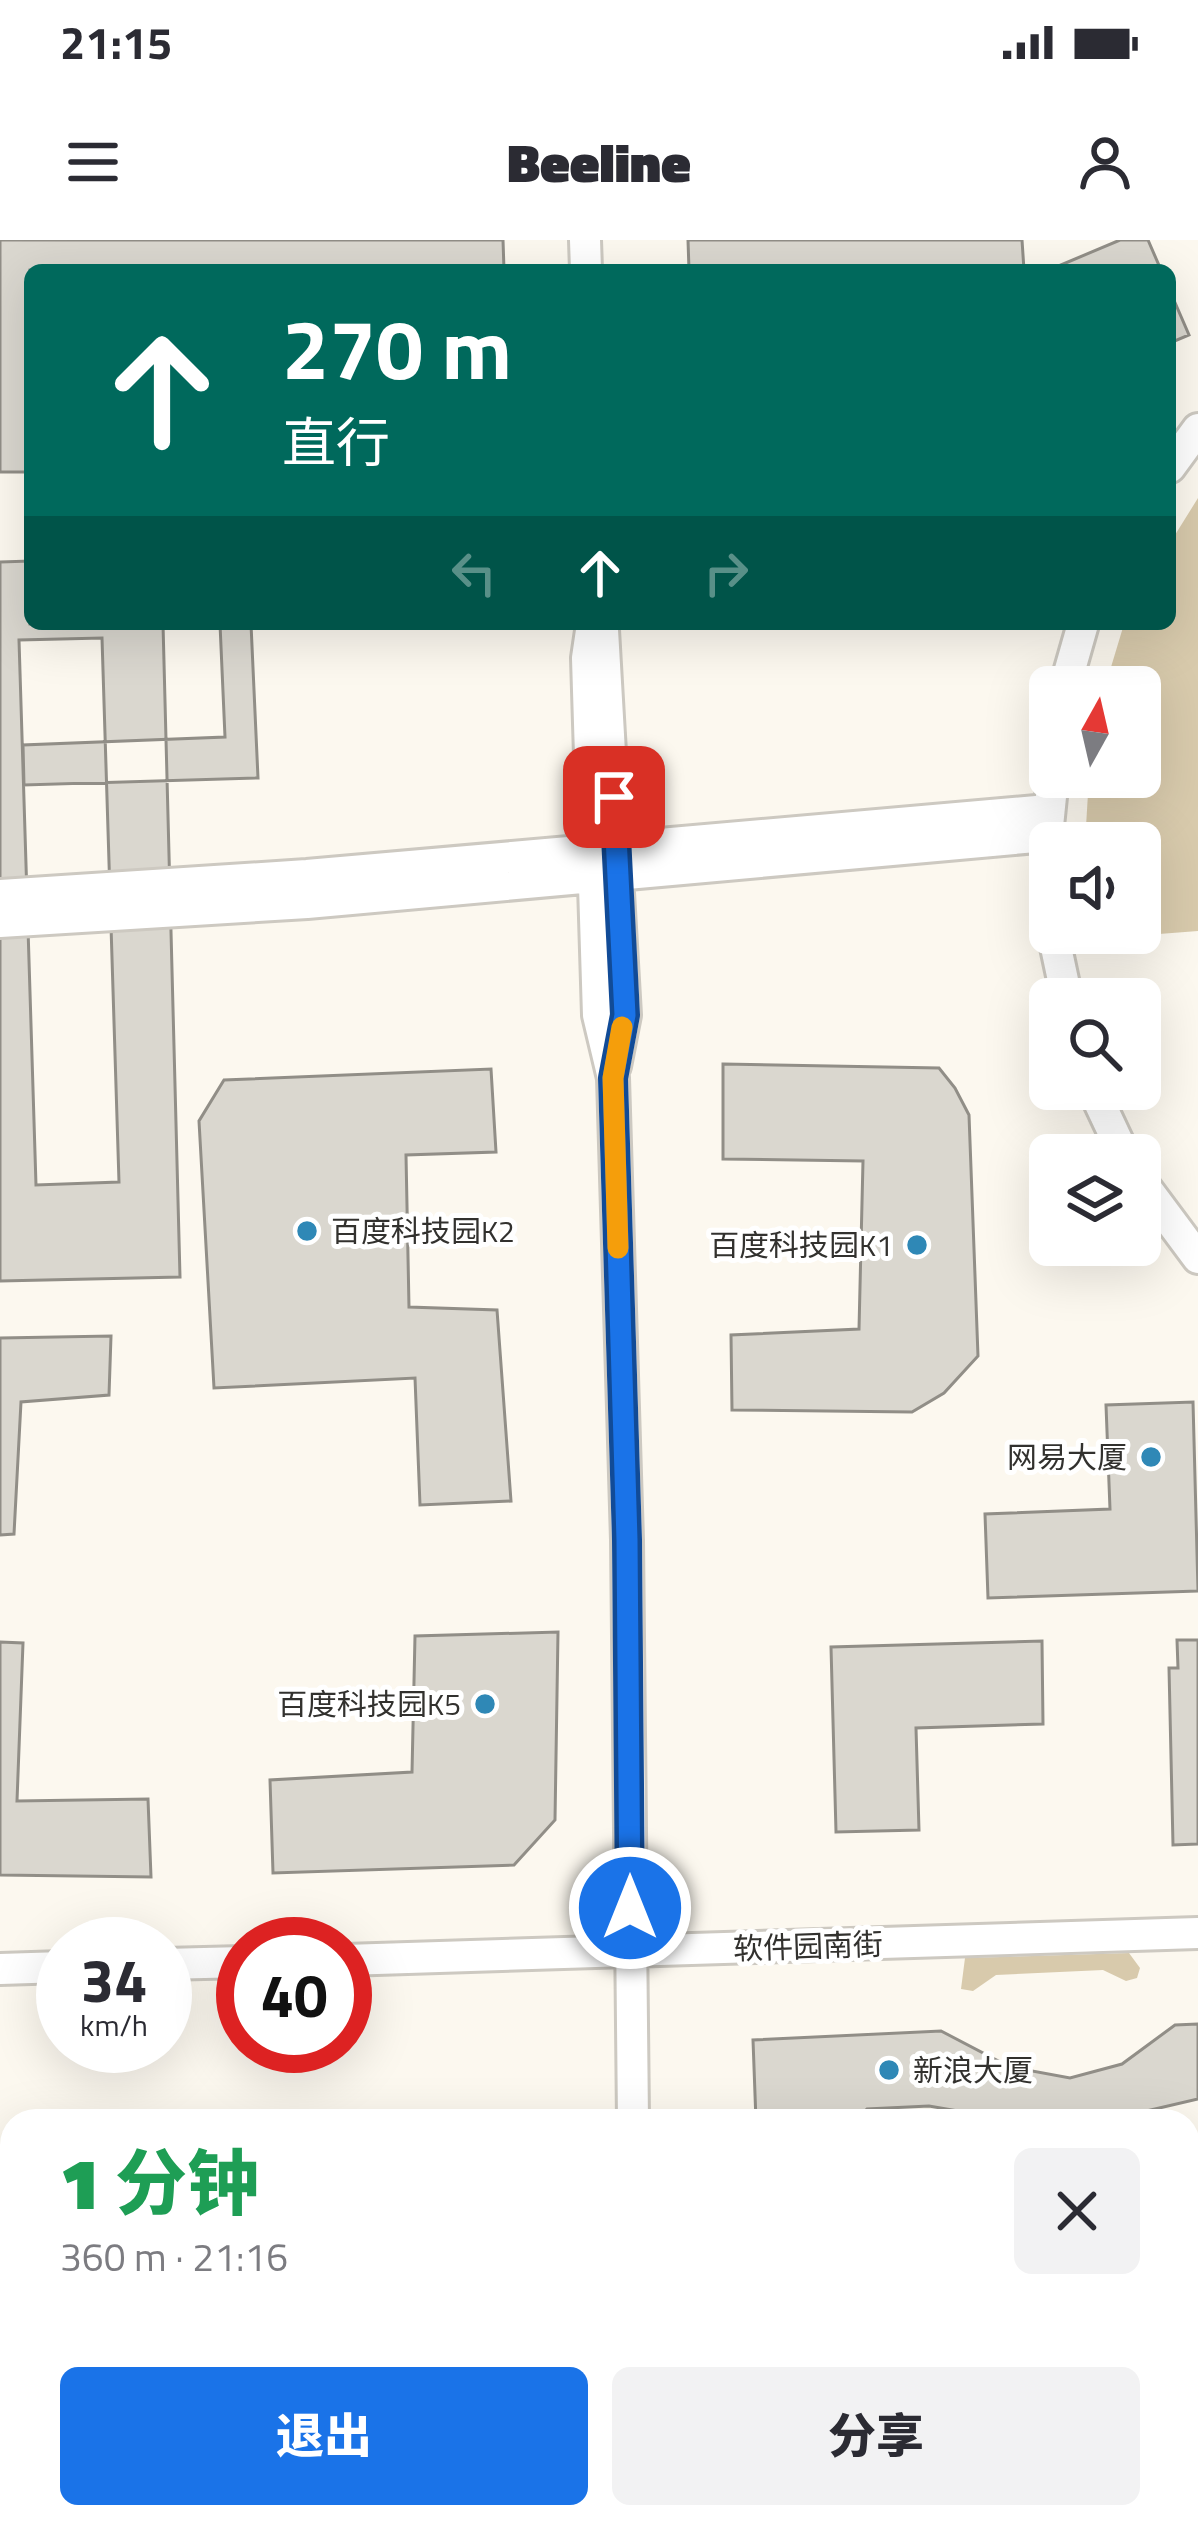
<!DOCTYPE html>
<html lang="zh">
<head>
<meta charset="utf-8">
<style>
	:root { --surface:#fff; --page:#f2f2f3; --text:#2b2b33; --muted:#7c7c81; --accent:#1a73e8 }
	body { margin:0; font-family:"Titillium Web","Noto Sans SC",sans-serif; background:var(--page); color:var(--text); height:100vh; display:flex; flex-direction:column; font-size:45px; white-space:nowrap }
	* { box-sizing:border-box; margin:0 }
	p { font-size:39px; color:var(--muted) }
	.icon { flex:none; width:66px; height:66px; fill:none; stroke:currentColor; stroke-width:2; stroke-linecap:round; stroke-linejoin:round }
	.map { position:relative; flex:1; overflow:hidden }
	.drawer { position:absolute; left:0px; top:1869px; width:1200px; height:420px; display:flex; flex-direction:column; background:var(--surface); border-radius:36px 36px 0 0; box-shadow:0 12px 48px #0002 }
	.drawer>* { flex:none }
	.guide { position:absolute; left:24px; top:24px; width:1152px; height:366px; border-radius:18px; box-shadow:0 12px 48px #0002; background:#00695c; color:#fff; overflow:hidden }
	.needle { width:78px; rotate:8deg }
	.tools { position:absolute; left:1029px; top:426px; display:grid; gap:24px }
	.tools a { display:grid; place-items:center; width:132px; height:132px; border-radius:18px; background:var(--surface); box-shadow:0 12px 48px #0002; font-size:60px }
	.speed { position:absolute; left:36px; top:1677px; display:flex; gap:24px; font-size:60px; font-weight:700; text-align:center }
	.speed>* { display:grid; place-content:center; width:156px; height:156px; border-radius:50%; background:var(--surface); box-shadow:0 12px 48px #0002; line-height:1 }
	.speed small { font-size:30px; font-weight:400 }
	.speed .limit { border:18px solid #d22; background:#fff; color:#111 }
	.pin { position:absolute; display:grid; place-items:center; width:102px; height:102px; color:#fff; margin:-51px; border-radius:24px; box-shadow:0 6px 18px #0006 }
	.me { position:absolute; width:132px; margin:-66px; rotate:0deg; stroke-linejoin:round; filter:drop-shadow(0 0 9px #0008) }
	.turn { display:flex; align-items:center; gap:42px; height:252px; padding:0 60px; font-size:54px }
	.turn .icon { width:156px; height:156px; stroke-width:2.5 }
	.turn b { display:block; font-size:84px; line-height:102px }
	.lanes { display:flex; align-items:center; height:114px; padding:0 60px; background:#0003; justify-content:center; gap:60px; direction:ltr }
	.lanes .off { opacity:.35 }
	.round { display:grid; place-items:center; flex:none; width:126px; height:126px; border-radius:18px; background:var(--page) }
	.overview { display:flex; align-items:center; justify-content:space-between; height:204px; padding:0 60px }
	h1 { font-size:72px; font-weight:800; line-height:90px; color:#1e9e55 }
	.cta { display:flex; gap:24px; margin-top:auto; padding:24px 60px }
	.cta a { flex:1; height:138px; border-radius:18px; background:var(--accent); color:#fff; font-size:48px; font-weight:800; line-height:138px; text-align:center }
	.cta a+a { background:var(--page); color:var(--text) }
	.status { display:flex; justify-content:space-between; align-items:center; height:84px; padding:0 60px; background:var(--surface); direction:ltr }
	.status svg { height:33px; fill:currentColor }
	header { display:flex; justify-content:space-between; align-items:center; height:156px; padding:0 60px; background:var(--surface); font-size:54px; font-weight:800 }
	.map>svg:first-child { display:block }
	.green { fill:#d8caac }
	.building { fill:#dad7cf; stroke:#918e87; stroke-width:3; fill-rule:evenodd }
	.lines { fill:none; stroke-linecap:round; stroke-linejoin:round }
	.tertiary-casing { stroke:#cdc9c1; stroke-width:36 }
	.tertiary { stroke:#fff; stroke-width:30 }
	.route-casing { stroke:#114b97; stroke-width:30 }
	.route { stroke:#1a73e8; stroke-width:21 }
	.slow { stroke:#f59e0b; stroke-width:21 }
	.poi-dot { fill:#2f88b6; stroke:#fff; stroke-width:4.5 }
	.labels { text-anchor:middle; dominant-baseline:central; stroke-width:10; stroke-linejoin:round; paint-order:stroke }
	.poi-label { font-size:30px; fill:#32312e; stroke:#fff; text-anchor:end }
	.street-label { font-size:30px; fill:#32312e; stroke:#fff }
</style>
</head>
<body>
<div class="status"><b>21:15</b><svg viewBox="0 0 49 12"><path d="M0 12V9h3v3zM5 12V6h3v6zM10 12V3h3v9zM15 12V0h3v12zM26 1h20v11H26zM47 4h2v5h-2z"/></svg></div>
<header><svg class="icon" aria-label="menu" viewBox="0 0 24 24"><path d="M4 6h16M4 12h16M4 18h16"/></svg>Beeline<svg class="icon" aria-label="person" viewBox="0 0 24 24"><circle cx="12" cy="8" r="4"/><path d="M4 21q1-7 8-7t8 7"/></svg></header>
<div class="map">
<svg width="1198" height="2289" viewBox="0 0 1198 2289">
	<rect width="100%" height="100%" fill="#fcf8ef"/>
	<!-- green -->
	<path class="green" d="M 1198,258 L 1198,691 L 1094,699 L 1093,693 L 1140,693 L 1140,603 L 1085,603 L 1089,537 L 1140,537 L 1140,447 L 1105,447 L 1124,384 L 1170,384 L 1170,303 Z
		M 1129,1713 L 1140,1728 L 1137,1738 L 1126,1741 L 1103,1730 L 996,1735 L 973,1751 L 961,1749 L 965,1718 Z"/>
	<!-- building -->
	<path class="building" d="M 0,0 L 503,0 L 504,30 L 30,30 L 30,232 L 0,232 Z
		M 688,0 L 1022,0 L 1024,30 L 689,30 Z
		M 1120,0 L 1148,0 L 1161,30 L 1049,30 Z
		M 1170,51 L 1189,95 L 1170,103 Z
		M 30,321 L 30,384 L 163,384 L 180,1037 L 0,1041 L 0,322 ZM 102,398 L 119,942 L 36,945 L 19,400 Z
		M 220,384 L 251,384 L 258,538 L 24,545 L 23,505 L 225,497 Z
		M 723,824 L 939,828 L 955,848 L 969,875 L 978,1116 L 944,1153 L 912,1172 L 732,1170 L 731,1095 L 859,1089 L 863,921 L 723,919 Z
		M 491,829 L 496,912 L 406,915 L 409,1067 L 497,1070 L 511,1261 L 420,1265 L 415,1138 L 214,1148 L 199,881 L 224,840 Z
		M 111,1096 L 109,1155 L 21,1162 L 14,1294 L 0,1295 L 0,1098 Z
		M 1193,1162 L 1198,1351 L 988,1358 L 985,1274 L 1110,1269 L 1106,1165 Z
		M 558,1392 L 555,1580 L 514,1625 L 273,1633 L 270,1540 L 412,1532 L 415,1396 Z
		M 1177,1400 L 1198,1400 L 1198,1604 L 1173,1605 L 1169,1428 L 1178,1428 Z
		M 1042,1401 L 1043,1484 L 916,1488 L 919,1590 L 836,1592 L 831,1407 Z
		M 0,1402 L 23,1403 L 17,1561 L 148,1559 L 151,1637 L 0,1635 Z
		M 1198,1784 L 1198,1859 L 1125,1876 L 1125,1881 L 1016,1881 L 929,1866 L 867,1869 L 855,1881 L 756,1881 L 753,1800 L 941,1791 L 1010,1827 L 1070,1838 L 1122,1824 L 1175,1785 Z
		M 1188,1989 L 1198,1991 L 1198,2067 L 1188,2068 Z
		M 1198,2275 L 1198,2289 L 971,2289 L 971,2282 Z
		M 61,2277 L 222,2277 L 222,2289 L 61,2289 Z
		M 285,2277 L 607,2277 L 607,2289 L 297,2289 Z"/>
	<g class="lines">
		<!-- tertiary casing -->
		<g class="tertiary-casing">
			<path id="tertiary" d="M 585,0 L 586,30
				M 1170,227 L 1198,189
				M 592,384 L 587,418 L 598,775 L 613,838 L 627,1300 L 633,1881
				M 603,390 L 625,775 L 615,826
				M 1065,447 L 1083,384
				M 0,655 L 307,635 L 1048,570
				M 1050,673 L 1047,596 L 1053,537
				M 0,682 L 307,663 L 1047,596
				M 1053,693 L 1067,759
				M 1093,849 L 1124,915
				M 1140,940 L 1198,1018
				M 345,1720 L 1198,1693
				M 165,1724 L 243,1722
				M 0,1729 L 63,1727
				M 1188,2162 L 1198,2161
				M 643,2277 L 643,2289"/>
		</g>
		<!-- tertiary -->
		<use href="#tertiary" class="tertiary"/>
	</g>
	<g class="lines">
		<!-- route casing -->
		<g class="route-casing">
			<path id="route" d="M 614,557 L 625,775 L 613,838 L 627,1300 L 630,1668"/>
		</g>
		<!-- route -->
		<use href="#route" class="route"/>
		<!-- slow -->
		<path class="slow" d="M 618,1008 L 613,838 L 622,787"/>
	</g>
	<!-- markers -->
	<g class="poi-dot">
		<circle cx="307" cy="991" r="12"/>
		<circle cx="917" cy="1005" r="12"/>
		<circle cx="1151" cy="1217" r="12"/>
		<circle cx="485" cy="1464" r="12"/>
		<circle cx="889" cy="1830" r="12"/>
	</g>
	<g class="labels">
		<!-- poi labels -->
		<g class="poi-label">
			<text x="331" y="991" text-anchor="start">百度科技园K2</text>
			<text x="893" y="1005">百度科技园K1</text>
			<text x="1127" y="1217">网易大厦</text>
			<text x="461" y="1464">百度科技园K5</text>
			<text x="913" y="1830" text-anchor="start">新浪大厦</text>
		</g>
		<!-- street labels -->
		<g class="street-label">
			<text transform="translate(808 1706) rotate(-2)">软件园南街</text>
		</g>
	</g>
</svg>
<div class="tools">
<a><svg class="needle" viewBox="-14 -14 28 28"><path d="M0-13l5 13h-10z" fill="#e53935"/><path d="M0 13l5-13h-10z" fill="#7c7c81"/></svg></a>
<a><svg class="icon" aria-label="sound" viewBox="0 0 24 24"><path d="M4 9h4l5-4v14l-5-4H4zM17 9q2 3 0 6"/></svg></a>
<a><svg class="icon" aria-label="search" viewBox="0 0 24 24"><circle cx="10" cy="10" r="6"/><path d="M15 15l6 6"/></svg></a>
<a><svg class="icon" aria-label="layers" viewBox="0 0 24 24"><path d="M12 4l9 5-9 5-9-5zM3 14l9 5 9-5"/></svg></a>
</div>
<div class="speed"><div>34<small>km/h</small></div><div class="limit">40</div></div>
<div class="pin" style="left:614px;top:557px;background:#d93025"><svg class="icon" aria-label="arrive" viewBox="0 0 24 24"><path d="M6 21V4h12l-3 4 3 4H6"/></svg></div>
<svg class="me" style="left:630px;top:1668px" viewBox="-20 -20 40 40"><circle r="17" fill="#1a73e8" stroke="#fff" stroke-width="3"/><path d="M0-11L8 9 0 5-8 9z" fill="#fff"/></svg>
<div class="guide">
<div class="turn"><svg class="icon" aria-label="ahead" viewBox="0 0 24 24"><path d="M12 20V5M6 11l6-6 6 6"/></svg><div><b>270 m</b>直行</div></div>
<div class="lanes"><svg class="icon off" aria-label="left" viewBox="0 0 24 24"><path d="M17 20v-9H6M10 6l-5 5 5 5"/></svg><svg class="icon" aria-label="ahead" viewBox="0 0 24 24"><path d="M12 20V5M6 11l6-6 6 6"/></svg><svg class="icon off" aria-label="right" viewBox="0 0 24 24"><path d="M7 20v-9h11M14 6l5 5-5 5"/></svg></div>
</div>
<section class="drawer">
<div class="overview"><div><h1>1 分钟</h1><p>360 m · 21:16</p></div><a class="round"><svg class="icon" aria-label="close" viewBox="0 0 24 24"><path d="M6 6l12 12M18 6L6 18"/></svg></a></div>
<div class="cta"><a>退出</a><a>分享</a></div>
</section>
</div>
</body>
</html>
